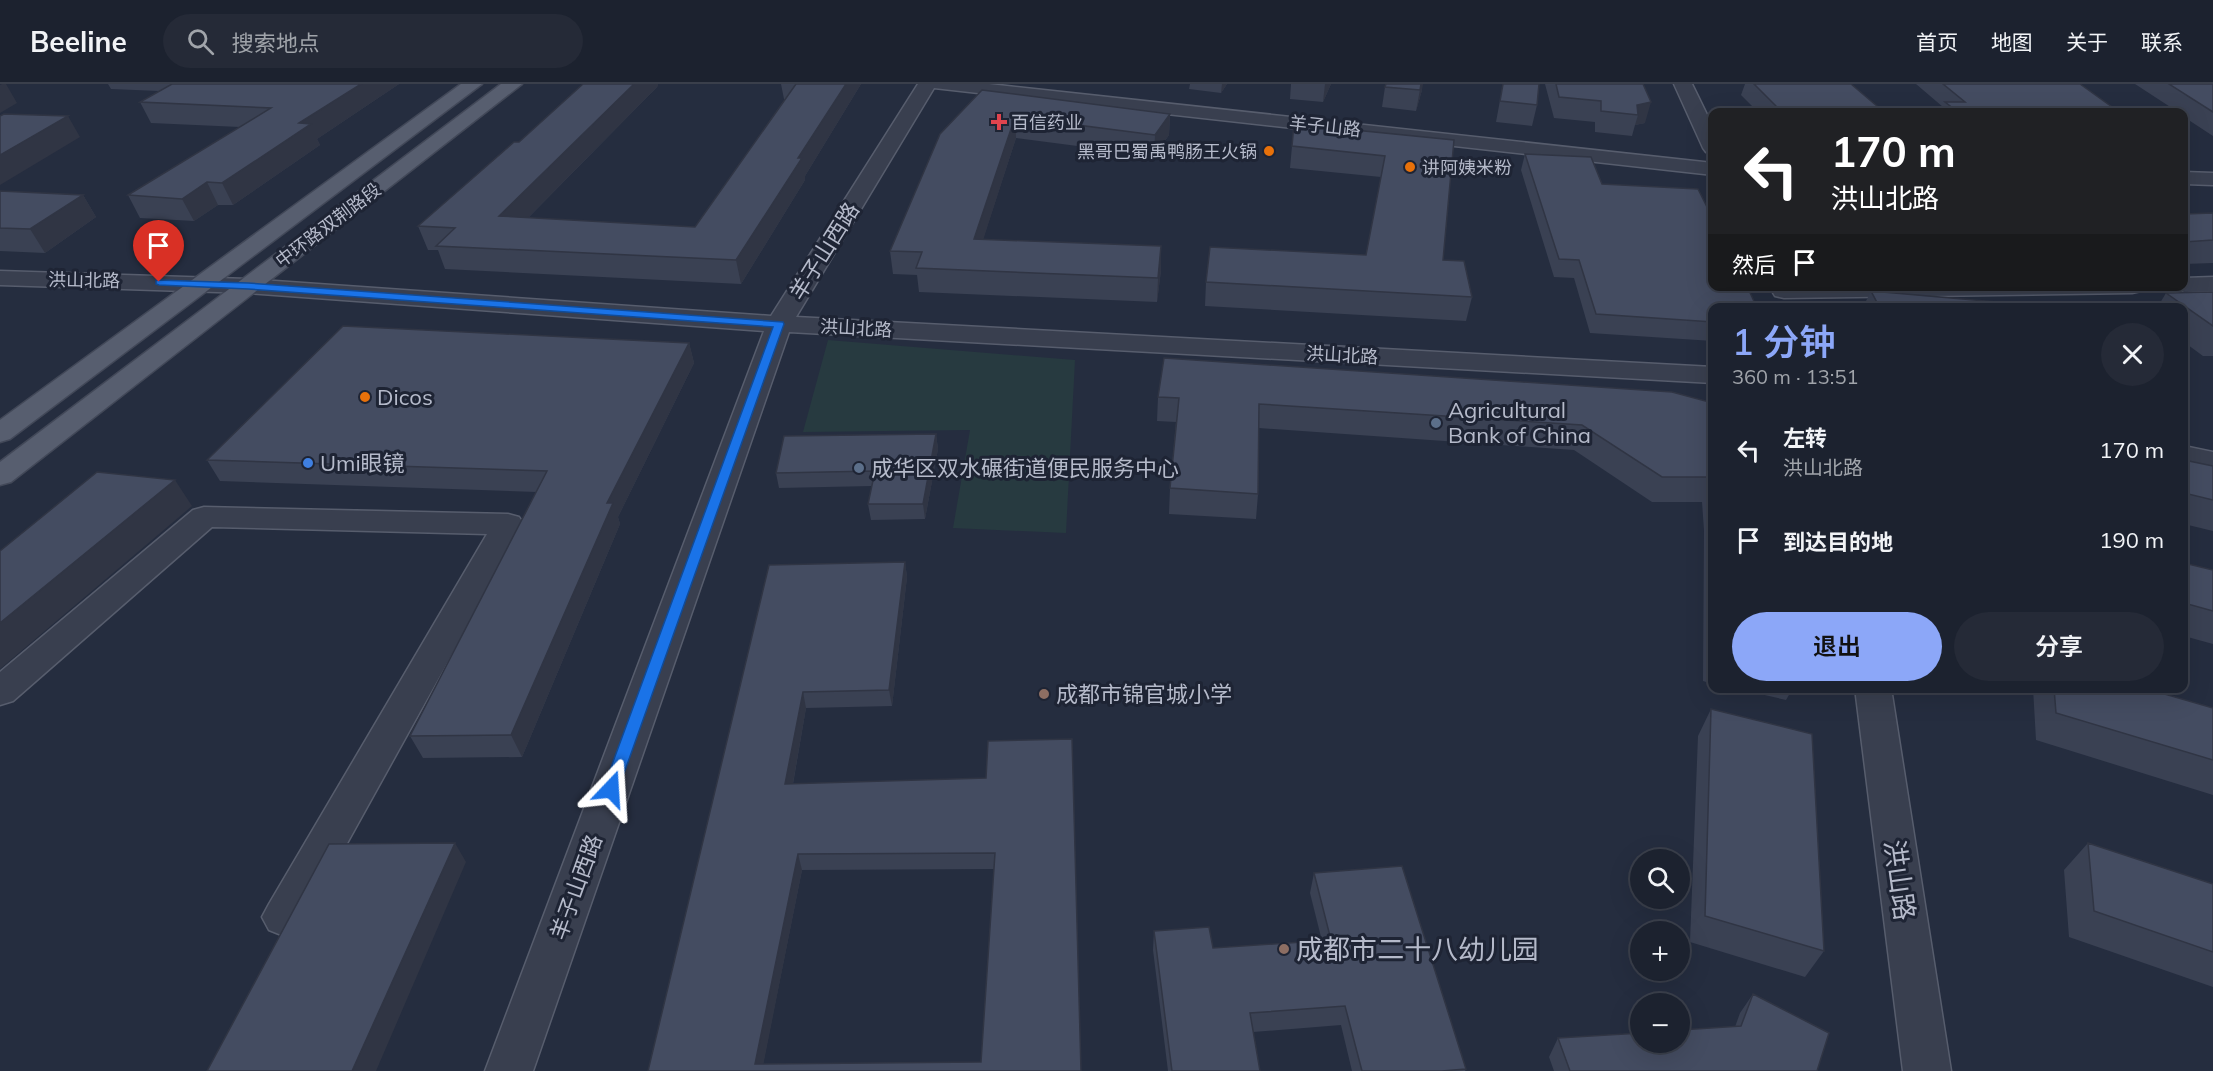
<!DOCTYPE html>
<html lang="zh">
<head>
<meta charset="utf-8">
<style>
	:root { --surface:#1c222f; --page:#252a37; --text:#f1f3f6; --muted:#a0a4aa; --line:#3a3f4b; --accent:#8ca7f8 }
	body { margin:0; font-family:Mulish,"Noto Sans SC",sans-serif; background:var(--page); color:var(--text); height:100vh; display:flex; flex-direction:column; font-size:22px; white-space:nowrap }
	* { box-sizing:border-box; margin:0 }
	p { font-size:20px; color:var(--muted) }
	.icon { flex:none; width:33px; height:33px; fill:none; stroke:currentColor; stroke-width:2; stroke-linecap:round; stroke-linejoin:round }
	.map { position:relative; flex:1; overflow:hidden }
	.drawer { position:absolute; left:1708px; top:219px; width:480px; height:390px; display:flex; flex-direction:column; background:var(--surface); border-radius:12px; box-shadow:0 6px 24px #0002,0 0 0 2px var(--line) }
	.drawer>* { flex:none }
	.hud { position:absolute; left:1708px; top:24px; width:480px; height:183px; border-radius:12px; box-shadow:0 6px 24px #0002,0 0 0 2px var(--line); background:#202124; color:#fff; overflow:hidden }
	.tools { position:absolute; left:1630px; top:765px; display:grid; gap:12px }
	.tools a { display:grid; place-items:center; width:60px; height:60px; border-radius:50%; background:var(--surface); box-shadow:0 6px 24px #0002,0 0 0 2px var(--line); font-size:30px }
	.pin { position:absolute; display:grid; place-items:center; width:51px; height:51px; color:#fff; margin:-62px -26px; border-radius:50% 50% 50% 0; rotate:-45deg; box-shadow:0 0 6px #0007 }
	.pin .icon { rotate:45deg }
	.me { position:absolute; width:66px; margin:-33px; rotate:20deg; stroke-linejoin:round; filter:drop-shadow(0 0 4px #0008) }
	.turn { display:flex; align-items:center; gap:21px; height:126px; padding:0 24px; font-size:27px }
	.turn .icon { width:78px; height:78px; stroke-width:2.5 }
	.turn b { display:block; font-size:42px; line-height:51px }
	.then { display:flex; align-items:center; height:57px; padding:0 24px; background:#0003; gap:12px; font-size:22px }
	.round { display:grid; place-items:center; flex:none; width:63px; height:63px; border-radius:32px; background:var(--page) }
	.overview { display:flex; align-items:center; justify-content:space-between; height:102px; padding:0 24px }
	h1 { font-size:36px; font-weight:600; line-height:45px; color:var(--accent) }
	.button { display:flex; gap:12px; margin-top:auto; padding:12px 24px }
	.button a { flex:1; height:69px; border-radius:36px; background:var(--accent); color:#111; font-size:24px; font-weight:600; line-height:69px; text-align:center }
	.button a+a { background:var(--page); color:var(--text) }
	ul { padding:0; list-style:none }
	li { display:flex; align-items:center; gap:18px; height:90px; padding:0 24px }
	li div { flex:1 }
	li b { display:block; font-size:22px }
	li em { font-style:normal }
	header { display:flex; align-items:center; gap:36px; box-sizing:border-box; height:84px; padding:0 30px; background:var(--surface); border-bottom:2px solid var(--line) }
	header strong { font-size:28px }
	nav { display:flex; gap:33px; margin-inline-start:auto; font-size:21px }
	.search { width:420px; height:54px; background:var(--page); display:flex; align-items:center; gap:15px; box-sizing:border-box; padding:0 21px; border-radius:33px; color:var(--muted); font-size:22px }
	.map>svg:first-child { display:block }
	.green { fill:#273a40 }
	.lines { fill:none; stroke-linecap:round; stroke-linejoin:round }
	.minor-casing { stroke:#575d6d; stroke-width:3 }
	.primary-casing { stroke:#424858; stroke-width:3 }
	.minor { fill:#393f4f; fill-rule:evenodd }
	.primary { fill:#575e6f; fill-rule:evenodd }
	.wall { fill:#3a4153; fill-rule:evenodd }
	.shaded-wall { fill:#303544 }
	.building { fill:#444c61; stroke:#303544; stroke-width:1.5; fill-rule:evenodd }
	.route { fill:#1a73e8; stroke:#114b97; stroke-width:1.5 }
	.health-dot { fill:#e0444e; stroke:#1e2434; stroke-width:2 }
	.food-dot { fill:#e8710a; stroke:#1e2434; stroke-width:2 }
	.service-dot { fill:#5c6f8a; stroke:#1e2434; stroke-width:2 }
	.shop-dot { fill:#3f7fe0; stroke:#1e2434; stroke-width:2 }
	.education-dot { fill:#8d6e63; stroke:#1e2434; stroke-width:2 }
	.labels { text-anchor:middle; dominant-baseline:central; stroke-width:6; stroke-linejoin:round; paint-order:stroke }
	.far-poi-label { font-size:18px; fill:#b5baca; stroke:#1e2434; text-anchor:start }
	.far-street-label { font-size:18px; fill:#b5baca; stroke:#1e2434 }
	.street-label { font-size:22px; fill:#b5baca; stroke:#1e2434 }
	.poi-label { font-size:22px; fill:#b5baca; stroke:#1e2434; text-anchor:start }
	.near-street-label { font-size:27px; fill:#b5baca; stroke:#1e2434 }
	.near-poi-label { font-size:27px; fill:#b5baca; stroke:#1e2434; text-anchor:start }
</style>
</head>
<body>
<header>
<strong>Beeline</strong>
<div class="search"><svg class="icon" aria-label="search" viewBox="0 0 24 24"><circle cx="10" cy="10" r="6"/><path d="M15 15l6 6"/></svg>搜索地点</div>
<nav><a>首页</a><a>地图</a><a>关于</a><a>联系</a></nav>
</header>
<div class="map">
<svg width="2213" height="987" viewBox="0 0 2213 987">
	<rect width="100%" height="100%" fill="#252d3f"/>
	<!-- green -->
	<path class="green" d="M 828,256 L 1075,276 L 1066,449 L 953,444 L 970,346 L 803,348 Z"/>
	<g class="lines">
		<!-- minor casing -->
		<g class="minor-casing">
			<path id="minor" d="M 918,0 L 989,0 L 1713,79 L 1713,91 L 934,4 L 796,233 L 1713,283 L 1713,299 L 789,248 L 533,987 L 485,987 L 764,247 L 248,209 L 0,201 L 0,187 L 248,195 L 771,232 Z
				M 1674,0 L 1692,0 L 1713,43 L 1713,70 L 1706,68 L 1703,64 Z
				M 2184,88 L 2213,89 L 2213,101 L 2184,100 Z
				M 2213,193 L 2213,207 L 2184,208 L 2173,202 L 2184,202 L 2184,194 Z
				M 1775,202 L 2144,202 L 2141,207 L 2132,209 L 1784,214 L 1775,212 L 1772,207 Z
				M 2184,362 L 2213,368 L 2213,386 L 2184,380 Z
				M 204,423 L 508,430 L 519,433 L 524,440 L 299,846 L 284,852 L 269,846 L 262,833 L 269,820 L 487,450 L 212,443 L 13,617 L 0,621 L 0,588 L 193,426 Z
				M 1855,604 L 1891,604 L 1951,987 L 1903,987 Z"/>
		</g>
		<!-- primary casing -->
		<g class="primary-casing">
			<path id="primary" d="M 461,0 L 482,0 L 10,355 L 0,358 L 0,336 Z
				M 501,0 L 522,0 L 11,398 L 0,401 L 0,378 Z"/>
		</g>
		<!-- minor -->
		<use href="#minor" class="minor"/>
		<!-- primary -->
		<use href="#primary" class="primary"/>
	</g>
	<!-- wall -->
	<path class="wall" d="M 108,0 L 399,0 L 317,55 L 320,61 L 233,121 L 218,121 L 194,137 L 140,134 L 128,111 L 240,43 L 151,39 L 140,18 L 159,7 L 111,5 Z
		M 781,0 L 861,0 L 805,92 L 805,96 L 741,200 L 445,185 L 438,166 L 428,166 L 418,142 L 658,2 L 528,134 L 695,143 L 785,15 L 784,15 Z
		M 1190,0 L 1227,0 L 1221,9 L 1189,5 Z
		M 1291,0 L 1331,0 L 1323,18 L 1290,15 Z
		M 1503,0 L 1537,21 L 1532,42 L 1496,38 Z
		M 1545,0 L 1643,0 L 1645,39 L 1635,41 L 1632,52 L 1595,48 L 1595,38 L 1554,34 Z
		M 1745,0 L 1851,0 L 1884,28 L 1758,28 L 1741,11 Z
		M 1916,0 L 2080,0 L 2119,28 L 1941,28 L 1943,23 Z
		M 2135,0 L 2213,0 L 2213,52 L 2184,33 L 2184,28 L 2178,28 Z
		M 1385,3 L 1422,6 L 1416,27 L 1382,23 Z
		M 982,6 L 1170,30 L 1169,51 L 1154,72 L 1016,54 L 983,155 L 1161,186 L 1157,218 L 919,208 L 917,191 L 893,190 L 890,167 Z
		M 1294,40 L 1454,56 L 1443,176 L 1472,213 L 1466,237 L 1205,222 L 1206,198 L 1366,171 L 1381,93 L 1290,84 Z
		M 1525,70 L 1602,100 L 1713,224 L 1713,257 L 1590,249 L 1574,194 L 1554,193 L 1521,86 Z
		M 0,107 L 83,111 L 96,133 L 45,169 L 0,167 Z
		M 2213,129 L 2213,179 L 2184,180 L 2184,130 Z
		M 1871,207 L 2065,224 L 1866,224 L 1864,221 Z
		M 2213,208 L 2213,272 L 2203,272 L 2184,258 L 2184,224 L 2157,224 L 2166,209 Z
		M 689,259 L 694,279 L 618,433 L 620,440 L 522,673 L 423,674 L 410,652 L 537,408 L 220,397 L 207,376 Z
		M 1158,313 L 1713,319 L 1713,600 L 1703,597 L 1704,446 L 1702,418 L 1652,418 L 1574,366 L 1259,344 L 1258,410 L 1256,435 L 1169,430 L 1170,404 L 1176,338 L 1157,337 Z
		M 936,350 L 938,365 L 925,435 L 871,436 L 868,420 L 872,402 L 779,404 L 776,389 Z
		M 2184,376 L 2213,382 L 2213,447 L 2184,440 Z
		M 905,478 L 907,493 L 892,622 L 806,624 L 793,700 L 986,694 L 1081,987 L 648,987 L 769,481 ZM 994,785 L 981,978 L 763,980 L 802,786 Z
		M 2184,479 L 2213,486 L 2213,560 L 2184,552 Z
		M 1734,604 L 1793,604 L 1786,616 Z
		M 2033,604 L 2144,604 L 2213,624 L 2213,711 L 2036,656 Z
		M 1711,625 L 1824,867 L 1805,893 L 1690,858 L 1698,652 Z
		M 2088,759 L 2213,800 L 2213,903 L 2069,853 L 2064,786 Z
		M 1314,789 L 1466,985 L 1465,987 L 1352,987 L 1341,941 L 1253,948 L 1260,987 L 1168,987 L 1153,866 L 1154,847 L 1213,864 L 1322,857 L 1310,809 Z
		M 1753,910 L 1817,987 L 1554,987 L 1549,973 L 1558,954 L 1735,943 L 1740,929 Z"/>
	<!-- shaded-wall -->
	<path class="shaded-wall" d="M 2,0 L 6,0 L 17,19 L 0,29 L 0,1 Z
		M 361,0 L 399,0 L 317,55 L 320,61 L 233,121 L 222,99 L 299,39 Z
		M 634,0 L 658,0 L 658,2 L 507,155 L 499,132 Z
		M 846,0 L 861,0 L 805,92 L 805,96 L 741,200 L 736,176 L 798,74 Z
		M 1222,0 L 1227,0 L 1221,9 Z
		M 1325,0 L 1331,0 L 1323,18 Z
		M 1421,0 L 1423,0 L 1422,6 L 1416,27 Z
		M 1651,18 L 1645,39 L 1635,41 L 1638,31 L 1637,21 Z
		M 1170,30 L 1169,51 L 1154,72 L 1155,51 Z
		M 68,32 L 80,53 L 0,101 L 0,71 Z
		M 1015,33 L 1016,54 L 976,178 L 974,155 Z
		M 207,98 L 218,121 L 194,137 L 182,115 Z
		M 83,111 L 96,133 L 45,169 L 30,145 Z
		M 1161,162 L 1161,186 L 1157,218 L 1158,194 Z
		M 689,259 L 694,279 L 618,433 L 620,440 L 522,673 L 511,651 L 607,419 Z
		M 936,350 L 938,365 L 925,435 L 923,420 Z
		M 175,396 L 192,422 L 0,585 L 0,539 Z
		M 905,478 L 907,493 L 892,622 L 889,606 Z
		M 803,608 L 806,624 L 790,716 L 785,700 Z
		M 455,759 L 466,778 L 376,987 L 352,987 Z
		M 798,770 L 802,786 L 762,987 L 755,980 Z"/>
	<!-- building -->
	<path class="building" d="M 172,0 L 361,0 L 299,39 L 311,40 L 222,99 L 207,98 L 182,115 L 128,111 L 271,24 L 140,18 Z
		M 583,0 L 634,0 L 499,132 L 695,143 L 796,0 L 846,0 L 798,74 L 802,74 L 736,176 L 436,162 L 455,144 L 418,142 L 514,58 L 519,58 Z
		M 1386,0 L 1421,0 L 1420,6 L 1385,3 Z
		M 1503,0 L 1539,0 L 1537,21 L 1500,17 Z
		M 1556,0 L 1643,0 L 1651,18 L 1637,21 L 1638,31 L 1601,27 L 1601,17 L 1559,13 Z
		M 1754,0 L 1851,0 L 1884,28 L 1782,28 Z
		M 1943,0 L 2080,0 L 2119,28 L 1958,28 L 1945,18 L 1965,18 Z
		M 2169,0 L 2213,0 L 2213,28 Z
		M 982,6 L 1170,30 L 1155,51 L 1015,33 L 974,155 L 1161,162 L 1158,194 L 916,184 L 922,168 L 890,167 L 940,50 Z
		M 4,30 L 68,32 L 0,71 L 0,32 Z
		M 1294,40 L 1454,56 L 1443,176 L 1464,177 L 1472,213 L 1206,198 L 1210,163 L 1366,171 L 1385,72 L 1292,62 Z
		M 1525,70 L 1591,73 L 1602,100 L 1698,105 L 1713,135 L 1713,202 L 1747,202 L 1757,224 L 1713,224 L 1713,238 L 1596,230 L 1579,176 L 1559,175 Z
		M 0,107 L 83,111 L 30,145 L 0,144 Z
		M 2213,129 L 2213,156 L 2184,158 L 2184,130 Z
		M 1871,207 L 2065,224 L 1880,224 Z
		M 2213,208 L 2213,242 L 2166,209 Z
		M 343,242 L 689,259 L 607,419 L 613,419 L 511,651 L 410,652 L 547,387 L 207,376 Z
		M 1164,274 L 1672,308 L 1713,319 L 1713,403 L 1712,393 L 1662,393 L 1582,341 L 1259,320 L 1258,410 L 1170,404 L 1179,314 L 1158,313 Z
		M 936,350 L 923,420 L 868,420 L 875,387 L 776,389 L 784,352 Z
		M 2184,376 L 2213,382 L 2213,416 L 2184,409 Z
		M 97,388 L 175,396 L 0,539 L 0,467 Z
		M 905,478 L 889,606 L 803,608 L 785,700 L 986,694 L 988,657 L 1072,655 L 1081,987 L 648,987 L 769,481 ZM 995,769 L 981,978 L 755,980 L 798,770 Z
		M 2184,479 L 2213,486 L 2213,527 L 2184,519 Z
		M 2054,604 L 2144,604 L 2213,624 L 2213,676 L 2056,629 Z
		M 1711,625 L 1812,650 L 1824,867 L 1705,832 Z
		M 455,759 L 352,987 L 207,987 L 329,760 Z
		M 2088,759 L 2213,800 L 2213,868 L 2094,827 Z
		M 1402,782 L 1466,985 L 1442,987 L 1362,987 L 1345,922 L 1250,929 L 1260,987 L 1172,987 L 1154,847 L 1209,843 L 1213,864 L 1331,856 L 1314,789 Z
		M 1753,910 L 1829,949 L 1817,987 L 1570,987 L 1558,954 L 1641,949 L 1641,958 L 1680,958 L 1680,946 L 1741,942 Z"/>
	<!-- route -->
	<path class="route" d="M 156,196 L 248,199 L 783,238 L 784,240 L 617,709 L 605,709 L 603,705 L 773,243 L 248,205 L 159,201 L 156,200 Z"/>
	<!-- markers -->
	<path class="health-dot" d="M996 29h6v6h6v6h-6v6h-6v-6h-6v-6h6z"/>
	<g class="food-dot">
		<circle cx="1269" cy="67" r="6"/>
		<circle cx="1410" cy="83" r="6"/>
		<circle cx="365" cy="313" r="6"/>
	</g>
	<g class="service-dot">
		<circle cx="1436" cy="339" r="6"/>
		<circle cx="859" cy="384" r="6"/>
	</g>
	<circle class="shop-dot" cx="308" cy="379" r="6"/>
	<g class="education-dot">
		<circle cx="1044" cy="610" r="6"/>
		<circle cx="1284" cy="865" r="6"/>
	</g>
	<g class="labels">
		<!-- far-poi labels -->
		<g class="far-poi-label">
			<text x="1011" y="38">百信药业</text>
			<text x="1257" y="67" text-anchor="end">黑哥巴蜀禹鸭肠王火锅</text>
			<text x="1422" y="83">讲阿姨米粉</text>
		</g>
		<!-- far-street labels -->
		<g class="far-street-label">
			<text transform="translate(1325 42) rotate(6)">羊子山路</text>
			<text transform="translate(328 141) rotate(-37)">中环路双荆路段</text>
			<text transform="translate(84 196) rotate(1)">洪山北路</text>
			<text transform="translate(856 244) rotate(3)">洪山北路</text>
			<text transform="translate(1342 271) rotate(3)">洪山北路</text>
		</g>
		<!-- street labels -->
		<g class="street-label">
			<text transform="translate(824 167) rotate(-58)">羊子山西路</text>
			<text transform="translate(576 803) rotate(-70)">羊子山西路</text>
		</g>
		<!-- poi labels -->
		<g class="poi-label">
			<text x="377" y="313">Dicos</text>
			<text x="1448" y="326">Agricultural<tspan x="1448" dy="25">Bank of China</tspan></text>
			<text x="320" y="379">Umi眼镜</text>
			<text x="871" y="384">成华区双水碾街道便民服务中心</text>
			<text x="1056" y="610">成都市锦官城小学</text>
		</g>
		<!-- near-street labels -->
		<g class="near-street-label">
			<text transform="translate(1900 796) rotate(82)">洪山路</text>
		</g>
		<!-- near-poi labels -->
		<g class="near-poi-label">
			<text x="1296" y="865">成都市二十八幼儿园</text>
		</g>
	</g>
</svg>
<div class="tools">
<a><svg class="icon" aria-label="search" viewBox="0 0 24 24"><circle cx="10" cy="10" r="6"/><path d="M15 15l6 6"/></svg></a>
<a>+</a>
<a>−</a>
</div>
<div class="pin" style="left:159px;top:198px;background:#d93025"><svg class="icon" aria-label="arrive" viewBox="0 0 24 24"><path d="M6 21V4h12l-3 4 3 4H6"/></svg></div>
<svg class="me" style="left:611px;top:705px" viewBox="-20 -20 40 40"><path d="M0-17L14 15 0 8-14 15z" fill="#1a73e8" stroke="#fff" stroke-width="4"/></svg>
<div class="hud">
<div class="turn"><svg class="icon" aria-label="left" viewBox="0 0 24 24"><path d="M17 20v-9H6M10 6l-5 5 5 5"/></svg><div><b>170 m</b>洪山北路</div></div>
<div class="then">然后<svg class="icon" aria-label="arrive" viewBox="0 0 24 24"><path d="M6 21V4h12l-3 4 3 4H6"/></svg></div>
</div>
<section class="drawer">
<div class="overview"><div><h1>1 分钟</h1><p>360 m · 13:51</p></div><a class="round"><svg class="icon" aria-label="close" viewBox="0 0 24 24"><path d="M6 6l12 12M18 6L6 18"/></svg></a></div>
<ul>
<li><svg class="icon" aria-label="left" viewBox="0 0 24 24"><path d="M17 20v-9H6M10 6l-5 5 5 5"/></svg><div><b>左转</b><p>洪山北路</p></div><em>170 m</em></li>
<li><svg class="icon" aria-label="arrive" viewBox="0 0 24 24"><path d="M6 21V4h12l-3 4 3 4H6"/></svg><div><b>到达目的地</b></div><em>190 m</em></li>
</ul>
<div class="button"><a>退出</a><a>分享</a></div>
</section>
</div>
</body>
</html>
